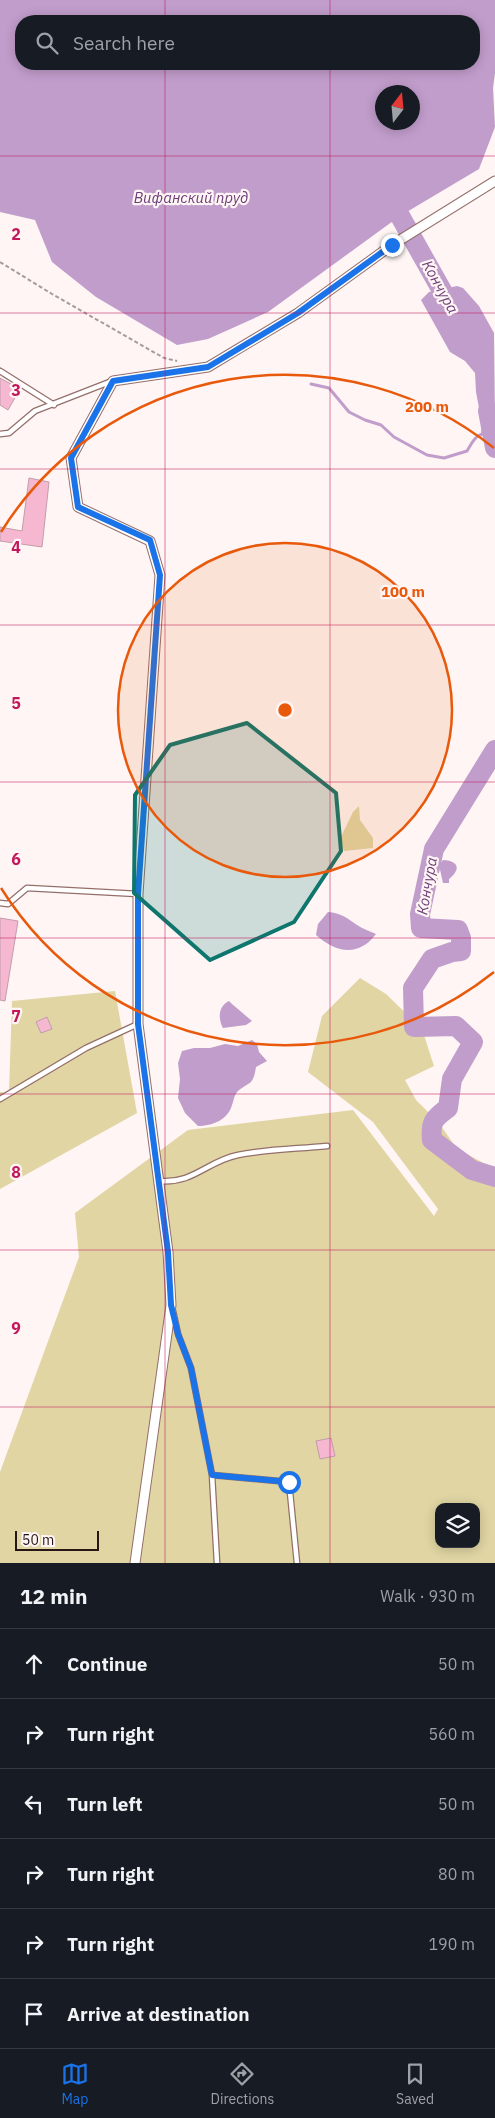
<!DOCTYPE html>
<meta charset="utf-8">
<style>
body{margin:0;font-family:"IBM Plex Sans",sans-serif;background:#242831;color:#f1f3f6}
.controls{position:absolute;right:15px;bottom:15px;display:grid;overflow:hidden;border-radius:10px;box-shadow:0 2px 12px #0003}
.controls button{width:45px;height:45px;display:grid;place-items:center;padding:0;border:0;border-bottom:1px solid #363941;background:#171b24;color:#f1f3f6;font:25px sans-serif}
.compass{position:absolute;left:375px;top:85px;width:45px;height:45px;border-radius:50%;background:#171b24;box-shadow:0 2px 12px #0003;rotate:16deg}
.scale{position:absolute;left:15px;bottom:12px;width:84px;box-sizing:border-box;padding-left:5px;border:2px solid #261715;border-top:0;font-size:14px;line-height:18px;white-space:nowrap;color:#261715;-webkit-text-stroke:4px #fef5f4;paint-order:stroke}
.stop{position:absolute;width:15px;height:15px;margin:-11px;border:4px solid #1a73e8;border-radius:50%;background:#fff}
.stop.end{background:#1a73e8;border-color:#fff;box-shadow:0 1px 5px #0008}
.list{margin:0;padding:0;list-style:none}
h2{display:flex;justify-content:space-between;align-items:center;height:65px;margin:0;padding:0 20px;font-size:21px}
h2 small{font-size:16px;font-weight:400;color:#9ea1a6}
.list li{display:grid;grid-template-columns:32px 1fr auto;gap:15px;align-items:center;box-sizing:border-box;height:70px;padding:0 20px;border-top:1px solid #363941}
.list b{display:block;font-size:19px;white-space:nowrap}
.list em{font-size:16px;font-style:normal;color:#9ea1a6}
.icon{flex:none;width:28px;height:28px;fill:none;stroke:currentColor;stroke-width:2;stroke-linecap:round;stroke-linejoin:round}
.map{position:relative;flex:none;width:495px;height:1563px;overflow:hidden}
.search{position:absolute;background:#171b24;box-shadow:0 2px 12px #0003;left:15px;right:15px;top:15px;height:55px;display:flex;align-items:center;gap:12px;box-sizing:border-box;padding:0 18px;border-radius:20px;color:#9ea1a6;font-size:19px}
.sheet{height:485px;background:#171b24}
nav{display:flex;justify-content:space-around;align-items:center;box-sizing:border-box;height:70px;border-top:1px solid #363941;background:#171b24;font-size:14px;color:#9ea1a6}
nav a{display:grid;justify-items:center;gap:2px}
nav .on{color:#1a73e8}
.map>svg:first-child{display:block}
</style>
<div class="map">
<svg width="495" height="1563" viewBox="0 0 495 1563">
<rect width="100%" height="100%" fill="#fef5f4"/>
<path fill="#e0d5a3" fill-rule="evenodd" d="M359,806l1,14 13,18v10l-29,3 -4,-12 13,-27z
M360,978l26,16 36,35 12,37 -29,14 11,20 23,23 18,26 38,20v394h-495v-91l79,-215 -4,-44 113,-83 165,-20 81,106 4,-7 -65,-87 -65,-50 14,-56zM439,1507h37v37h-37z
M115,991l22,122 -137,76v-97l9,1 3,-92z"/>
<path fill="#c19dcb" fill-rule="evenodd" d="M0,0h495v73l-2,15 2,39 -16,42 -79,47 -132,96 -60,27 -31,6 -81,-48 -44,-35 -17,-42 -35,-8zM474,21v43h-453v-43zM412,92v30h-30v-30z
M457,286l6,2 16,18 15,27 1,87 -3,18 -11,-4 1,-10 -6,-32 -1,-19 -10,-12 -15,-9 -29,-52 8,-8z
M443,860c16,1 18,9 6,19v4h-6l-4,-18z
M328,912c13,1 19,6 29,13 6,4 13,6 19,9 -17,23 -40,19 -60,1l2,-11z
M229,1001l3,3 20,17 -6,4 -23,3c-5,-9 -5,-22 6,-27z
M252,1040l5,4 2,8 8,9 -11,6c-3,19 -6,14 -18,24 -4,4 -4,9 -6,14 -4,15 -20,21 -34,21l-13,-13 -7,-15 2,-19 -2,-16 4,-12 12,-3h16l15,-4 13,2z"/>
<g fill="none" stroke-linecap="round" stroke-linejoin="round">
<path stroke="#c19dcb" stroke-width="3" d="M311,384l18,4 20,24 16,8 16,5 13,12 33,18 17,3 23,-7c4,-7 9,-17 17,-17"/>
<path stroke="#c19dcb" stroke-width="20" d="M400,216l54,96
M488,411l7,37
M495,750l-61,99 -14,65 1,14 37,2 3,8v13l-9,1 -20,7 -19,29 1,39 42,-1 17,16 -21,37 -4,29c-14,10 -18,14 -16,32l40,30 23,7"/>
</g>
<path fill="#f5b8d0" stroke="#c29cab" d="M0,378l20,11 -12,21 -8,-5z
M29,478l20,4 -7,65 -42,-6v-14l22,4z
M0,918l18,3 -13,80 -5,-1z
M47,1017l5,12 -11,4 -5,-11z
M331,1438l4,18 -15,3 -4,-18z"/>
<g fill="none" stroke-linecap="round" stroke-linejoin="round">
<defs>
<path id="service" d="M0,371l54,34
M0,434l9,-1 26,-22 77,-30
M0,903l8,1 19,-16 111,6
M0,1099l86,-51 52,-24
M159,1181c35,3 48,-20 79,-26 29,-6 60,-6 89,-9
M173,1311l5,23 13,34 21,107 5,88
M212,1475l77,7 8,81"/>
<path id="minor" d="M135,1563l36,-258 -3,-53 -30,-228v-130l22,-319 -10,-34 -72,-34 -7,-49 42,-77 95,-14 90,-54 94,-68 103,-64"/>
</defs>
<use href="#service" stroke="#946f6a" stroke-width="7"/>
<use href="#minor" stroke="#946f6a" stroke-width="11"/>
<path stroke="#a79b9a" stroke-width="2" stroke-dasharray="4 2.5" stroke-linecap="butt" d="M0,262l52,32 112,64 13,3"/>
<use href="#service" stroke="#fff" stroke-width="4.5"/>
<use href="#minor" stroke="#fff" stroke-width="9"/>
</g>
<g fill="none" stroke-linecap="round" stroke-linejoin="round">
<path stroke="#1a73e8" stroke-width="6" d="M289,1482l-77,-7 -21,-107 -13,-34 -7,-29 -3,-53 -30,-228v-130l22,-319 -10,-35 -72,-33 -7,-49 42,-77 95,-14 90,-54 94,-68"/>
</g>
<path fill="#0f766e" fill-opacity="0.2" stroke="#0f766e" stroke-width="4" stroke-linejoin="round" d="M247,723l89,70 5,58 -47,71 -84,38 -76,-67 1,-98 35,-50z"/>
<path fill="none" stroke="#c2185b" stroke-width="1" stroke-opacity="0.55" d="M165,0v21M330,0v21M165,64v1499M330,64v1499M0,156h495M0,313h495M0,469h495M0,625h495M0,782h495M0,938h495M0,1094h495M0,1250h495M0,1407h495"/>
<circle cx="285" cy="710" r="167" fill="#e8590c" fill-opacity=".12"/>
<g fill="none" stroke="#e8590c" stroke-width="2.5">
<circle cx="285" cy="710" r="167"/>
<path d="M494 972A335 335 0 0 1 1 888M1 532A335 335 0 0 1 494 448"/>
</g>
<g text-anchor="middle" stroke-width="4.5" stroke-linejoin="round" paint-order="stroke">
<g font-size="15" font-style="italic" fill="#6c3e78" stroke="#fef5f4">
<text x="191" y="203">Вифанский пруд</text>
<text transform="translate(440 287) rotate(61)" y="5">Кончура</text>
<text transform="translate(427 886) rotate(-80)" y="5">Кончура</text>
</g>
</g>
<g font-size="16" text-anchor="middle" font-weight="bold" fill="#c2185b" stroke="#fef5f4" stroke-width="4.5" stroke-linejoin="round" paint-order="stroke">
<text x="16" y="240">2</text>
<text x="16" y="396">3</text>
<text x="16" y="553">4</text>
<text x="16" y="709">5</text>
<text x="16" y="865">6</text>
<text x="16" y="1022">7</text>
<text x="16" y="1178">8</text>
<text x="16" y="1334">9</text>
</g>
<circle cx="285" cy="710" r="8" fill="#e8590c" stroke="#fef5f4" stroke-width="2.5"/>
<g font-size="15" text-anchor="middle" font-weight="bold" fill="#e8590c" stroke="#fef5f4" stroke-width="4.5" stroke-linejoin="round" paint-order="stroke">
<text x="427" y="412">200 m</text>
<text x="403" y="597">100 m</text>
</g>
</svg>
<div class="controls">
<button><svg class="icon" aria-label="layers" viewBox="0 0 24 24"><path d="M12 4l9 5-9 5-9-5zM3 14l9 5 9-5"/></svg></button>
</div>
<svg class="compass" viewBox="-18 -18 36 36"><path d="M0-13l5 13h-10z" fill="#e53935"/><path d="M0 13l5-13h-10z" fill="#9ea1a6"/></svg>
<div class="scale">50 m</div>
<div class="stop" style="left:289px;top:1482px"></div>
<div class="stop end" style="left:392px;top:245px"></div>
<div class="search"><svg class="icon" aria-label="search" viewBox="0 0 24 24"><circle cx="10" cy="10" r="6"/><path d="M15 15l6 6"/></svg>Search here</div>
</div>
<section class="sheet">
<h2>12 min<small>Walk · 930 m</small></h2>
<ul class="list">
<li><svg class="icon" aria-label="ahead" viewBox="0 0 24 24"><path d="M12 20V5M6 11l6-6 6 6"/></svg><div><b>Continue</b></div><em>50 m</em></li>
<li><svg class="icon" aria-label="right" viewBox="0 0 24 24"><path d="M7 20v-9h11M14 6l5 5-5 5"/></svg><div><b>Turn right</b></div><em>560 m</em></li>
<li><svg class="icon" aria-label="left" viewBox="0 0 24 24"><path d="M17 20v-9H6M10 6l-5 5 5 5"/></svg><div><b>Turn left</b></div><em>50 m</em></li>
<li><svg class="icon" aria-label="right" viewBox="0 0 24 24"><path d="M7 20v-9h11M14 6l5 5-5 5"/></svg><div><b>Turn right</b></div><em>80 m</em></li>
<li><svg class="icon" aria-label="right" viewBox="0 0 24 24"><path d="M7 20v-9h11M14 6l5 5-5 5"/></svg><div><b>Turn right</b></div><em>190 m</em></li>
<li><svg class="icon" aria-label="arrive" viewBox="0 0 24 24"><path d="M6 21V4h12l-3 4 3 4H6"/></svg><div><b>Arrive at destination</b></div></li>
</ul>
</section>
<nav>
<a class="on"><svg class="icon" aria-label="map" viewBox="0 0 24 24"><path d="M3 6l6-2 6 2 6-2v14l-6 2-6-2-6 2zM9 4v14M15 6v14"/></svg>Map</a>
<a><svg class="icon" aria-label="directions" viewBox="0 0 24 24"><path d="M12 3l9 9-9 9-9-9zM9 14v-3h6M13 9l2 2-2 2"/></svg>Directions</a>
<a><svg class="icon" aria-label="saved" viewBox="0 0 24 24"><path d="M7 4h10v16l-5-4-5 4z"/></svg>Saved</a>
</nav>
